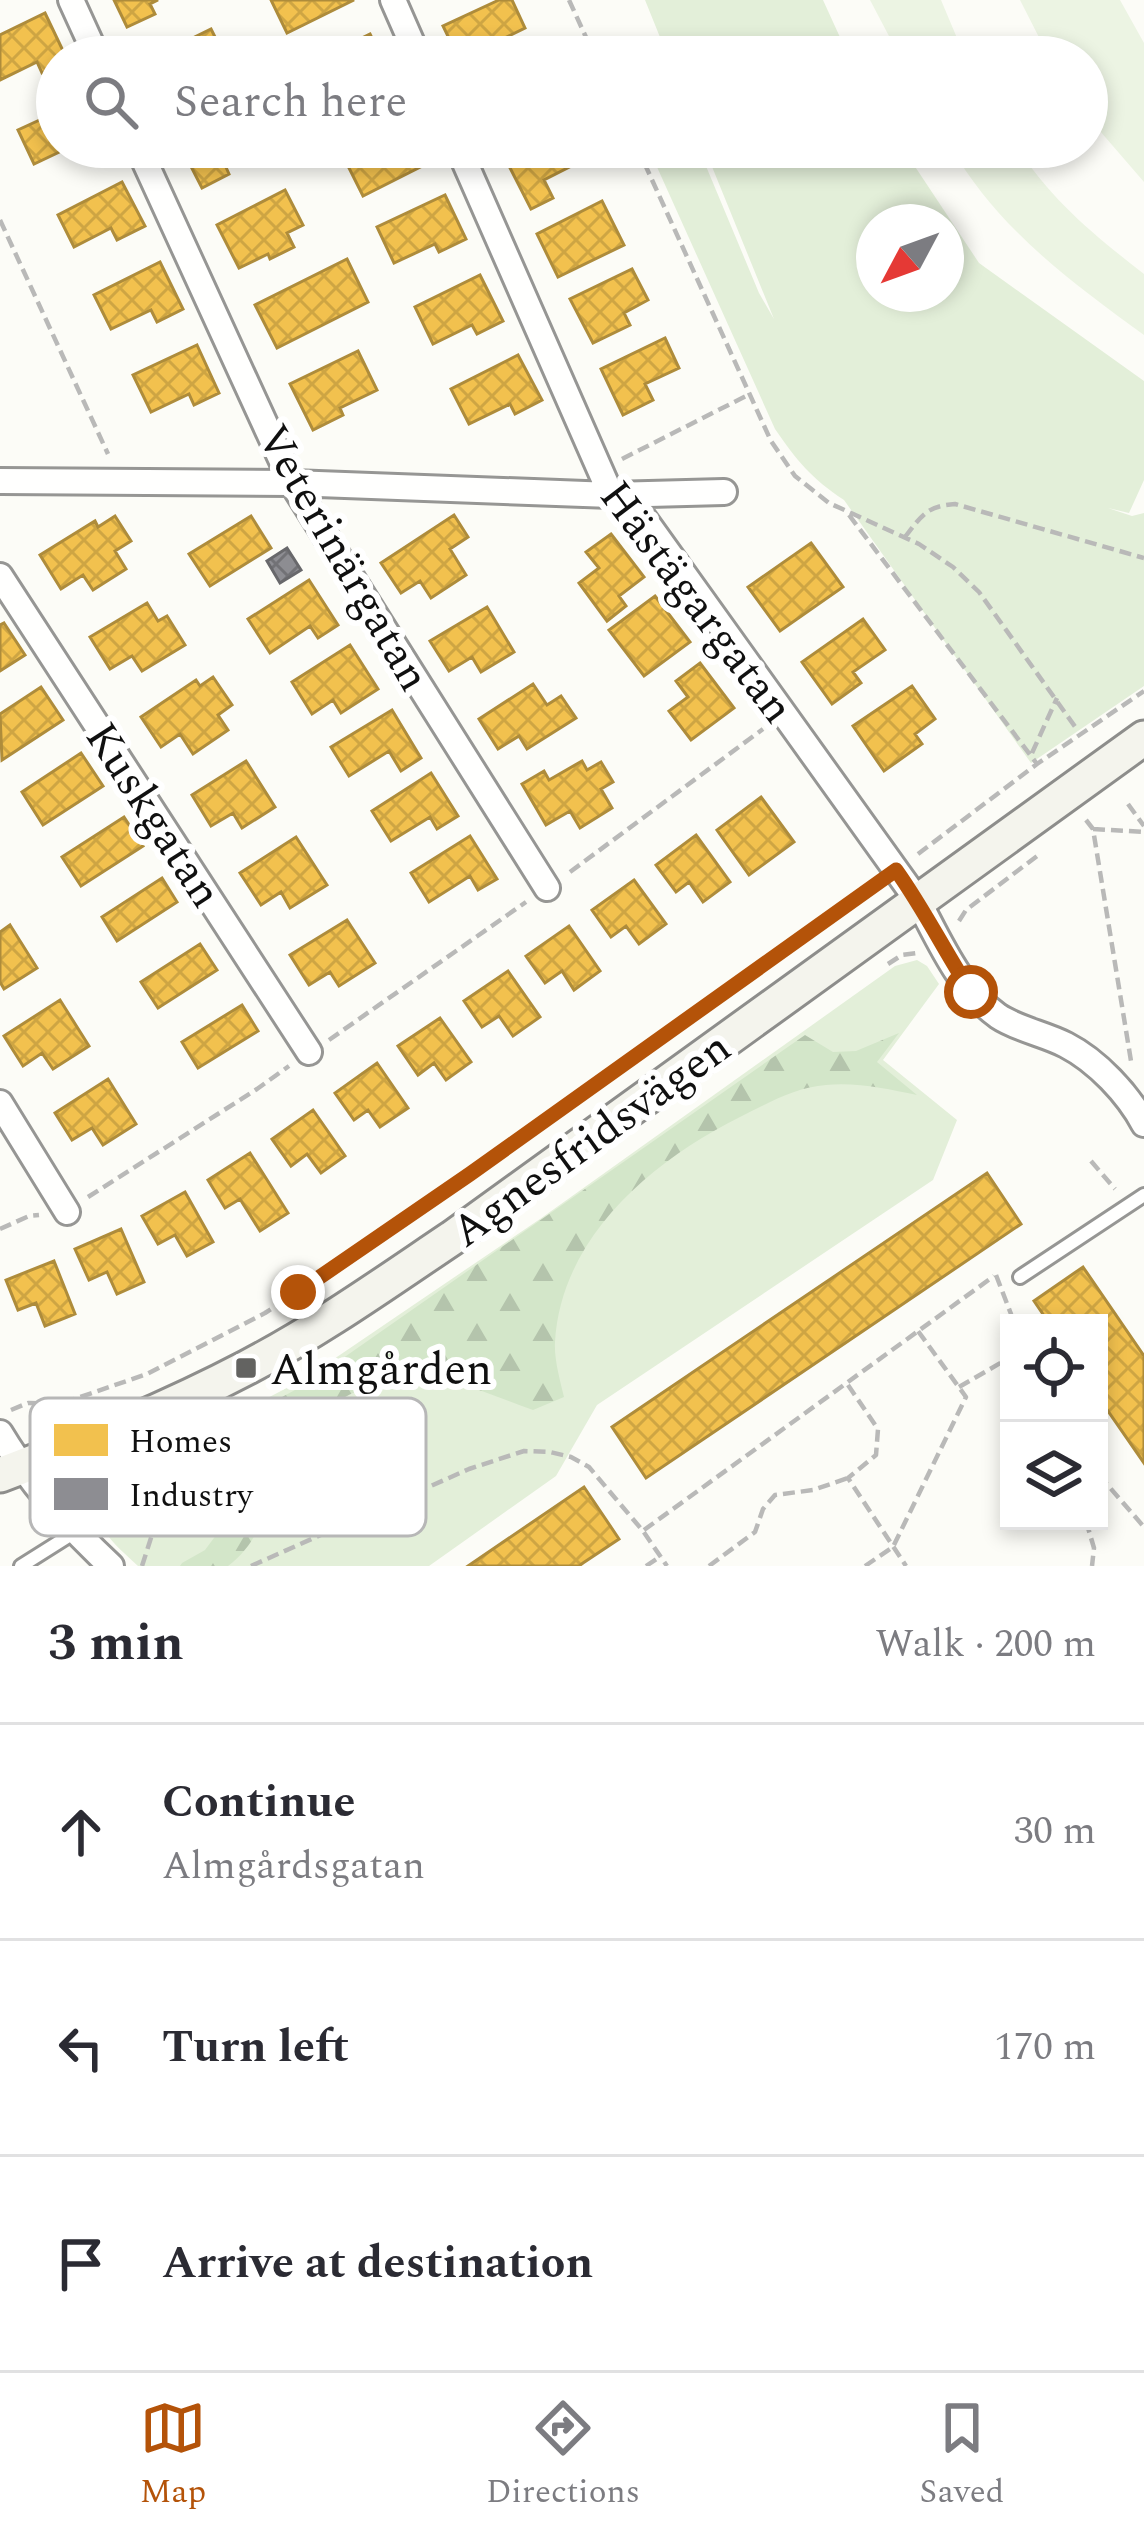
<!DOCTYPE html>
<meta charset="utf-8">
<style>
body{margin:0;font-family:Spectral,serif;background:#f7f7f7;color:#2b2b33}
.controls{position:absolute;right:36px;bottom:36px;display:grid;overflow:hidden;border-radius:0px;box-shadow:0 6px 18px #0003}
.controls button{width:108px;height:108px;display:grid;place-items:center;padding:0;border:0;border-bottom:3px solid #e1e1e2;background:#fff;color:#2b2b33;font:60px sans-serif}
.compass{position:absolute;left:856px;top:204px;width:108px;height:108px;border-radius:50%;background:#fff;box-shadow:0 6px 18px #0003;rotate:229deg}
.stop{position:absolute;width:36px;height:36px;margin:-27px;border:9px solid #b45309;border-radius:50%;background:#fff}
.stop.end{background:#b45309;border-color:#fff;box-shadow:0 3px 12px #0008}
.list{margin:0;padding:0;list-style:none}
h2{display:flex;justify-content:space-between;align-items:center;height:156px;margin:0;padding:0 48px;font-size:51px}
h2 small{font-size:39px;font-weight:400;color:#7c7c81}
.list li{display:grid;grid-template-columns:78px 1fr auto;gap:36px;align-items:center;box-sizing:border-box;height:216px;padding:0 48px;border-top:3px solid #e1e1e2}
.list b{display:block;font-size:45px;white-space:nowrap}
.list p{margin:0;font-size:39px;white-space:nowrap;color:#7c7c81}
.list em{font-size:39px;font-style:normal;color:#7c7c81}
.icon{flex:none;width:66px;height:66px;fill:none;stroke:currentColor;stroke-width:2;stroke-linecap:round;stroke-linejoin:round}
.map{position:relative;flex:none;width:1144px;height:1566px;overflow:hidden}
.search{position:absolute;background:#fff;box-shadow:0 6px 18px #0003;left:36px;right:36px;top:36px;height:132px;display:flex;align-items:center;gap:30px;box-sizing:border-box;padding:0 42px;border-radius:66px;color:#7c7c81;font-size:45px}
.sheet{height:804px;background:#fff}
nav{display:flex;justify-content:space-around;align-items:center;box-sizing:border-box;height:168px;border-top:3px solid #e1e1e2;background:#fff;font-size:33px;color:#7c7c81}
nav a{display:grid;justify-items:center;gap:6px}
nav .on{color:#b45309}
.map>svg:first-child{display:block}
</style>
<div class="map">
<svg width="1144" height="1566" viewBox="0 0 1144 1566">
<defs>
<pattern id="forest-firs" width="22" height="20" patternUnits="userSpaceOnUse" patternTransform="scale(3)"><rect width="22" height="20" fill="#d3e6c9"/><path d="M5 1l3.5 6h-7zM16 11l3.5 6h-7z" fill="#b4c4ac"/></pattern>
<pattern id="homes-cross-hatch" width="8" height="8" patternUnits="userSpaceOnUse" patternTransform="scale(3)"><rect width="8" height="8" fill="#f2c14e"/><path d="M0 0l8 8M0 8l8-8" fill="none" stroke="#cea543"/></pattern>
<pattern id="industry-cross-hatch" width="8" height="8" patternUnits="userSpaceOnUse" patternTransform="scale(3)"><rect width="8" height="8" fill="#8d8d92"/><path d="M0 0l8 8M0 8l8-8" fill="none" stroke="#727276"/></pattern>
</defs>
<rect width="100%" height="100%" fill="#fcfcf7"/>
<path fill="#e3efd9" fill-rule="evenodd" d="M645,0h178l26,57h-181z
M648,147h50l61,146 15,26 -70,-172h198l77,116 165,118v99l-15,33 -21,-5 24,8 12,-3v173l-113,77 -187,-263c-33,-22 -47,-39 -69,-71zM946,222v72h-72v-72z
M917,960l10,6 12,18 -56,76 74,60 -24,60 -336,225 -41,71 -127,90h-291c-28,-26 -45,-38 -42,-79l210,-109 234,-159 355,-253z"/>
<path fill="url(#forest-firs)" d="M899,1033l-22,29 40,33c-30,-6 -60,-13 -91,-10 -30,2 -60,19 -86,32 -88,44 -179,120 -185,225 -1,17 5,38 9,55l-31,13c-26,-9 -53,-21 -79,-28 -45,-10 -96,0 -130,30 -13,11 -30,25 -38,40 -22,41 -16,82 -58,114h-48l2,-3 23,-13 26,-35 -3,-21 -16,-28 33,-49 61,-33 499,-349 28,17 23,-1z"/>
<path fill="#ecf4e3" d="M870,0h71l24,57h-65z
M1020,0h100l24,43v139l-57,-66v-59h-38z
M951,147h66c35,54 77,88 127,127v61c-74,-54 -147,-107 -193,-188z"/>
<path fill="url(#homes-cross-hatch)" stroke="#ae8c3b" stroke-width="3" d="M114,0h44l-8,4 5,10 -28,13z
M271,0h83l-67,33z
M499,0h13l13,28 -43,21 4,8h-28l-15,-31z
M45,13l21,44h-9v8l-15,8 -5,-11 -37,18v-45z
M211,29l14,28h-71z
M370,34l11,23h-58z
M57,112v35h13l-36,17 -16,-34z
M181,147h79l-35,18 4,9 -27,14z
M342,147h80l8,15 -67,34 -24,-48z
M536,147h43l6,12 -41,21 9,18 -22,11 -24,-47z
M122,182l23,44 -28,14 -6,-12 -37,19 -16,-32z
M285,190l18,35 -16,8 7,14 -24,12 -2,-5 -29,14 -22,-43z
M445,195l21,44 -27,13 -4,-8 -41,19 -17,-36z
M602,201l22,44 -66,32 -21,-43z
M347,259l21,43 -91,46 -22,-43z
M160,262l23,47 -26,13 -6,-12 -40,19 -17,-34z
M632,269l16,31 -24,13 6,12 -37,18 -23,-44z
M480,275l23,46 -26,13 -5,-9 -39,19 -18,-37z
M665,338l14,30 -34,16 8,16 -30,15 -22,-46z
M197,345l22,48 -25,12 -5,-11 -38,18 -18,-37z
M358,351l19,39 -37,18 3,7 -30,15 -23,-46z
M518,355l24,45 -27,14 -5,-10 -41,20 -18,-35z
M454,515l14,22 -18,12 16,26 -35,23 -11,-17 -19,12 -20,-30z
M115,516l16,25 -16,10 11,18 -33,21 -10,-15 -22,14 -21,-34 55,-34 3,6z
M251,516l20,32 -61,38 -21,-32z
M611,534l33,43 -25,19 7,10 -19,15 -28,-38 20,-15 -13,-16z
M811,543l32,44 -63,44 -32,-44z
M309,580l29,45 -20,13 -8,-12 -40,27 -22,-34z
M655,596l35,46 -46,34 -35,-46z
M147,603l11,18 9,-5 18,29 -43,26 -10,-15 -22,13 -20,-32z
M487,607l27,45 -33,20 -9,-15 -23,14 -19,-30z
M863,619l22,31 -32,22 8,11 -29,21 -30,-42z
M4,623l21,32 -25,16v-46z
M350,645l28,44 -37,24 -8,-13 -21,14 -20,-32z
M700,663l34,45 -43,32 -22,-29 19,-14 -12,-16z
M213,677l19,28 -14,10 10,15 -35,24 -13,-20 -19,13 -20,-30 55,-37 4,6z
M533,684l14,21 14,-9 15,22 -49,31 -8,-13 -21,13 -19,-30z
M912,686l23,33 -20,15 7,10 -38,27 -31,-45z
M41,687l22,33 -61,40 -2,-46z
M392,710l29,48 -20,13 -12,-20 -40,25 -18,-29z
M81,753l22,33 -60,39 -21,-33z
M246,761l29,46 -33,21 -9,-15 -22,13 -19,-31z
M582,761l5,9 14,-8 12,20 -12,7 11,19 -32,20 -10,-17 -24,14 -24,-41 22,-13 5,9z
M431,773l27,43 -21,13 -7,-12 -39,24 -19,-30z
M761,797l33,45 -45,33 -32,-45z
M124,817l19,29 -62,40 -19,-29z
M696,835l34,47 -27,20 -14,-20 -13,10 -20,-27z
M470,836l27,43 -19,11 -8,-14 -41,26 -18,-29z
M296,837l31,48 -37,23 -9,-16 -20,13 -21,-32z
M162,878l15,24 -60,39 -15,-24z
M634,880l32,44 -27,20 -13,-18 -15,11 -19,-27z
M347,920l28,43 -36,23 -9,-14 -21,13 -19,-30z
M10,925l27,43 -33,21 -4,-7v-50z
M569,926l31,45 -26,19 -12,-19 -17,12 -19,-27z
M200,944l17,26 -59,38 -17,-26z
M508,971l32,46 -27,19 -14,-20 -17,11 -18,-26z
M60,1000l29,46 -36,23 -11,-16 -19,13 -19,-30z
M242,1005l16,26 -60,37 -16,-26z
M440,1018l31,44 -25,18 -12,-17 -16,12 -20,-29z
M377,1063l31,45 -28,19 -12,-17 -14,10 -19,-27z
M108,1079l28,45 -33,21 -11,-17 -20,12 -17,-27z
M313,1110l32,46 -24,17 -14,-19 -16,12 -19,-27z
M250,1153l38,60 -28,18 -20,-32 -15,9 -17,-28z
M987,1173l34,51 -375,254 -34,-51z
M185,1192l28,50 -26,14 -12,-21 -17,9 -16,-28z
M121,1229l23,53 -27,12 -10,-22 -18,8 -14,-31z
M54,1261l21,53 -30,12 -9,-23 -18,7 -12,-30z
M1083,1267l61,89v107l-45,-65v-75h-50l-15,-22z
M584,1487l35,52 -36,24 -4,3h-111z"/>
<path fill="url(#industry-cross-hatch)" stroke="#68686b" stroke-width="3" d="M287,548l14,22 -21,13 -13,-22z"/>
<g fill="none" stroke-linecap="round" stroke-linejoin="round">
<defs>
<path id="lane" d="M1020,1277l124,-82
M21,1566l54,-34"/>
<path id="street" d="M71,0l26,57
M393,0l25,57
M138,147l154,336 255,405
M458,147l153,348 14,5 12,9 281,392c22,41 41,87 80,115 19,13 47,18 68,29 31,16 62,49 78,79
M0,481l292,2 319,12 113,-3
M0,576l309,476
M0,1103l67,109
M0,1433c30,50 68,93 111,133"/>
<path id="secondary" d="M0,1475c84,-32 168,-66 248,-108 71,-37 137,-84 204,-129l692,-500"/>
</defs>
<use href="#lane" stroke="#969694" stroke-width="18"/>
<use href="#street" stroke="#969694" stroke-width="30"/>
<use href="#secondary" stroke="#8d8d8b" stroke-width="39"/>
<path stroke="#b9b9b8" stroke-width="4.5" stroke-dasharray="12 6" stroke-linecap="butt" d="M569,0l26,57
M637,147l134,294 24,35 34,27 90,41 34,23 26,25 97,136
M0,220l108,234
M622,459l128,-65
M849,515l188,249
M905,537c17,-22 22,-31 50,-33l189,54
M1032,753l25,-55
M1128,804l16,22
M1086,820l7,9 38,232
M1093,829l51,3
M918,854l119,-90 107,-73
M570,872l193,-143
M959,921l7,-11 75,-57
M888,964l14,-9 15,-2
M329,1040l197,-138
M1091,1161l24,28
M88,1197l169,-108 32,-23
M0,1229l29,-13 10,-1
M996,1275l15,39 1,9
M848,1385l30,44 -2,26 -28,23 58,88
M959,1387l50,-29
M11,1410l17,-7 32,1 87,-30 118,-61 76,-49 129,-90 405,-289
M1099,1475l45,52
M1086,1521l8,27 -2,18
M644,1530l350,-254
M142,1566l16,-50 7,-11 40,-44 33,-52
M251,1566l218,-97 55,-18 26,1 21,5 18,10 54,64 24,35
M646,1566l15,-10
M709,1566l46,-34 8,-23 12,-14 38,-5 35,-12
M865,1566l28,-19 73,-150 -48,-66"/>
<use href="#lane" stroke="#fffffe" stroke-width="12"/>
<use href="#street" stroke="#fffffe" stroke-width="24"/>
<use href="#secondary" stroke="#f4f4ed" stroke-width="33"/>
</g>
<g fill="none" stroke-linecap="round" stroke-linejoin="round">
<path stroke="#b45309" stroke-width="15" d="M298,1292l172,-118 426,-304c28,39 49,82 75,122"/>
</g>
<rect fill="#636361" stroke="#fff" stroke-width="4.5" x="234" y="1356" width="24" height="24" rx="6"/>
<g text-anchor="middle" stroke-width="12" stroke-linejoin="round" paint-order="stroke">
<g font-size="45" fill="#101010" stroke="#fff">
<text transform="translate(345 557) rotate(60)" y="16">Veterinärgatan</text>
<text transform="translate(698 601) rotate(53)" y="16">Hästägargatan</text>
<text transform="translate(155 814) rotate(57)" y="16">Kuskgatan</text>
<text transform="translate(590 1138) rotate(-36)" y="16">Agnesfridsvägen</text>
</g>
<g font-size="45" fill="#101010" stroke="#fff" text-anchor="start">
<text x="270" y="1384">Almgården</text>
</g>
</g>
<rect x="30" y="1398" width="396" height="138" rx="18" fill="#fff" stroke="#b7b7b7" stroke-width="3"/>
<rect x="54" y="1424" width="54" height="32" fill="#f2c14e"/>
<rect x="54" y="1478" width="54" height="32" fill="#8d8d92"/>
<g font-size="33" fill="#101010">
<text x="129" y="1452">Homes</text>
<text x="129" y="1506">Industry</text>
</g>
</svg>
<div class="controls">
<button><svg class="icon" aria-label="locate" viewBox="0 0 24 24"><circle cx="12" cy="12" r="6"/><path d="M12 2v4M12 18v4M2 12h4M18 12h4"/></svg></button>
<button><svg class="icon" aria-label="layers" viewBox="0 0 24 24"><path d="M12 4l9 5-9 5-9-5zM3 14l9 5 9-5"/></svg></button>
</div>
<svg class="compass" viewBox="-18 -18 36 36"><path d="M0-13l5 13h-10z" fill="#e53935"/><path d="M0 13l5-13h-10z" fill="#7c7c81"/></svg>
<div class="stop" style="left:971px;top:992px"></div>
<div class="stop end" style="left:298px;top:1292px"></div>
<div class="search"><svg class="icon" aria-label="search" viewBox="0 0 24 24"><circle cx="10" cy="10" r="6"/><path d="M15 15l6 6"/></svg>Search here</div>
</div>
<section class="sheet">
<h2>3 min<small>Walk · 200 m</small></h2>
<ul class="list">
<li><svg class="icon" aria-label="ahead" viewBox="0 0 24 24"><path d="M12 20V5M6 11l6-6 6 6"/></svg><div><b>Continue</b><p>Almgårdsgatan</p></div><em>30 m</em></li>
<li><svg class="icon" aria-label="left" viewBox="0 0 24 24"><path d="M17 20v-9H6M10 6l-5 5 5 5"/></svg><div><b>Turn left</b></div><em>170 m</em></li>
<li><svg class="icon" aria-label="arrive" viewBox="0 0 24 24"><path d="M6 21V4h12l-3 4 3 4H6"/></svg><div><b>Arrive at destination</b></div></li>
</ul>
</section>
<nav>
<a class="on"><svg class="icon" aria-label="map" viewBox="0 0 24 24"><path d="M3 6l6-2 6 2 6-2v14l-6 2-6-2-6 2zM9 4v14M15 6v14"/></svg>Map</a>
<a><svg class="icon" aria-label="directions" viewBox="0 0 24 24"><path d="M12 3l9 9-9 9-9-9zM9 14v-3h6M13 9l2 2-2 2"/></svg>Directions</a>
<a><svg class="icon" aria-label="saved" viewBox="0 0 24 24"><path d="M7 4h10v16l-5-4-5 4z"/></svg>Saved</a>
</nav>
